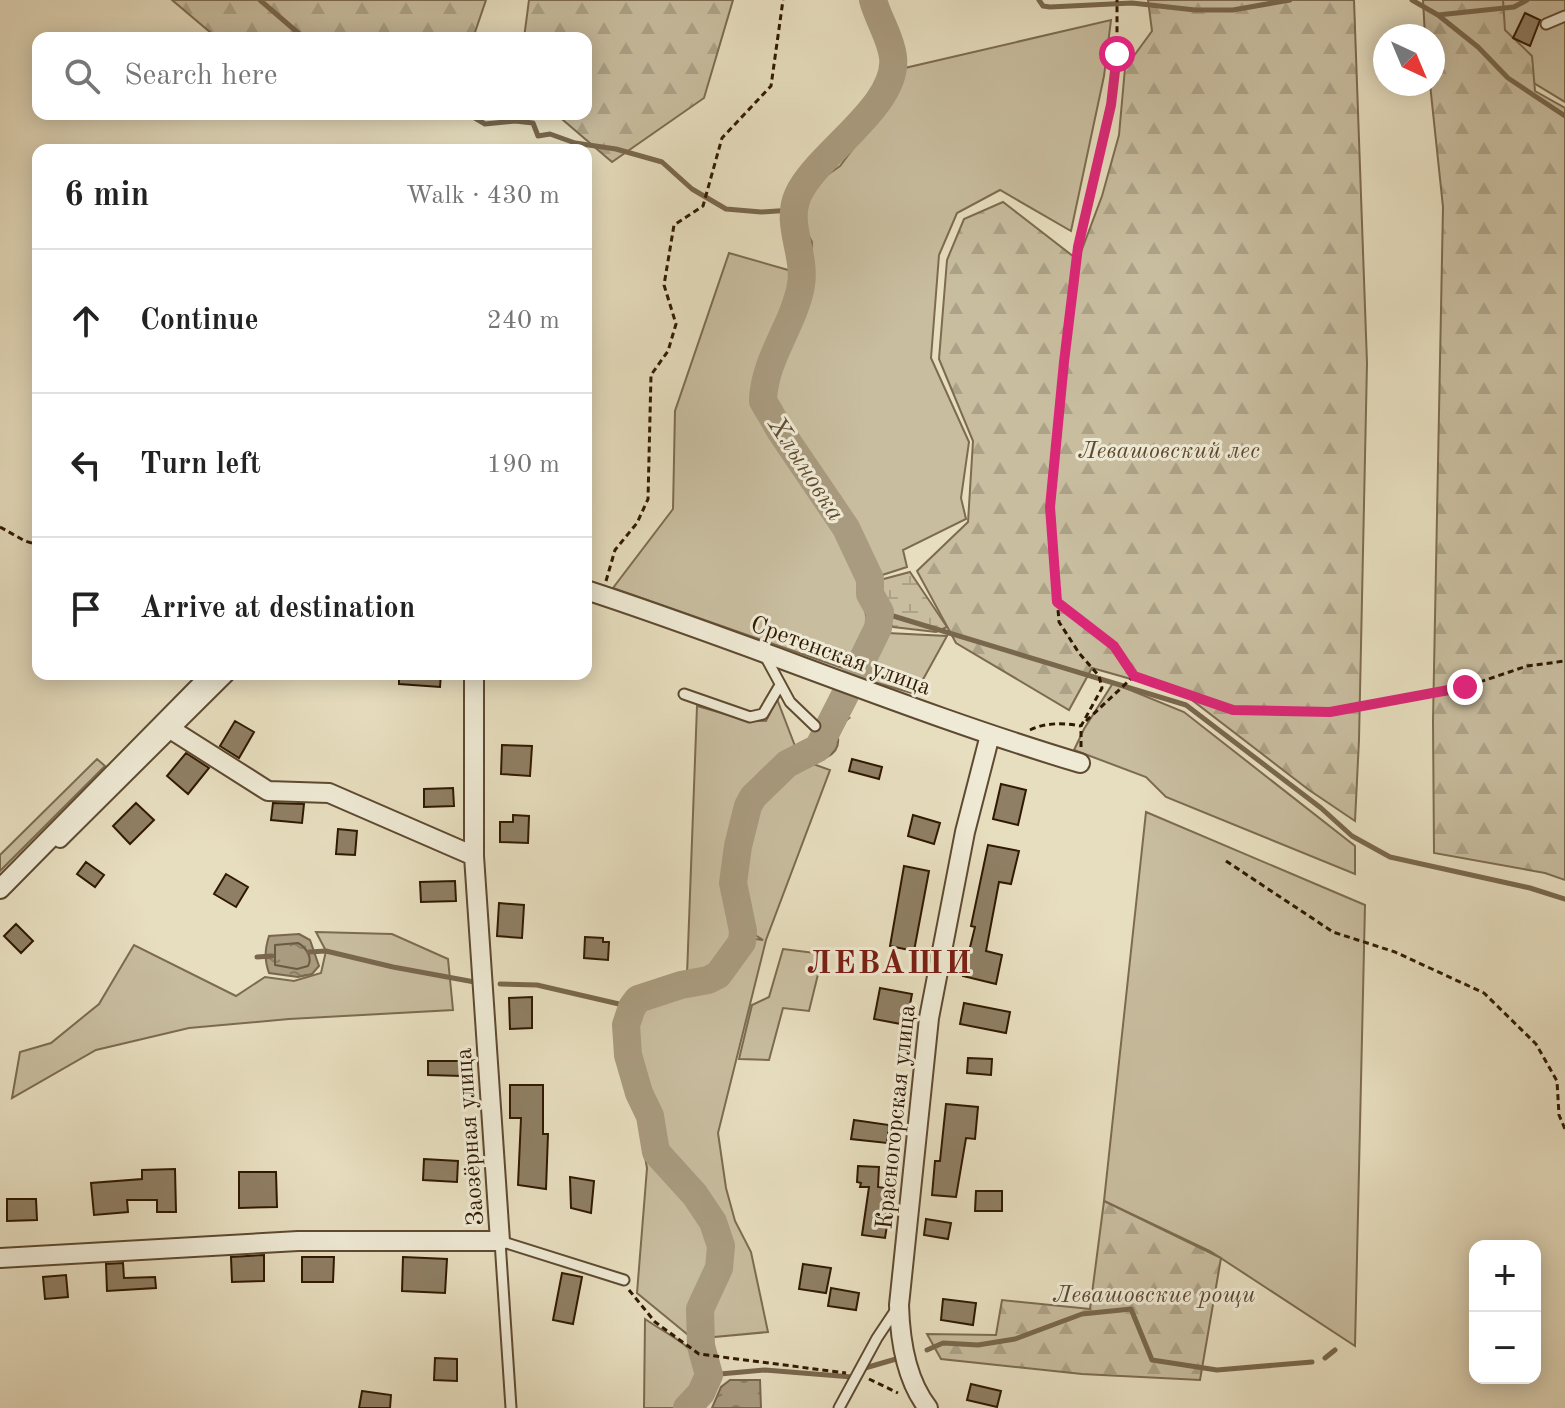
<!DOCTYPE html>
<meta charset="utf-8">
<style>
body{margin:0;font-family:"Old Standard TT",serif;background:#f2f2f2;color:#222}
.controls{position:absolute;right:24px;bottom:24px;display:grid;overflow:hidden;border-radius:16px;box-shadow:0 4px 20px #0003}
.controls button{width:72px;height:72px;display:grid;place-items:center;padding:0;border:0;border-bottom:2px solid #e0e0e0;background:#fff;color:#222;font:40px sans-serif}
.compass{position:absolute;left:1373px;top:24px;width:72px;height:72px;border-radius:50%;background:#fff;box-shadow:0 4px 20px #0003;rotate:136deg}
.stop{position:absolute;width:24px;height:24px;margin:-18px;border:6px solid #db2777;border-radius:50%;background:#fff}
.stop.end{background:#db2777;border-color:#fff;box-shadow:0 2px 8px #0008}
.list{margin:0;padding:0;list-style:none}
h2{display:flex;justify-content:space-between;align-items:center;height:104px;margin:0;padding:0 32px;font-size:34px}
h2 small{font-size:26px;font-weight:400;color:#767676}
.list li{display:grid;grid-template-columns:52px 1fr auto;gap:24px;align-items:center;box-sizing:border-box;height:144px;padding:0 32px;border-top:2px solid #e0e0e0}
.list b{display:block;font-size:30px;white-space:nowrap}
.list em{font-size:26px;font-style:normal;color:#767676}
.icon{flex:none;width:44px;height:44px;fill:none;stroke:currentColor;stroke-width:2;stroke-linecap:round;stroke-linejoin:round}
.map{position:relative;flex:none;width:1565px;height:1408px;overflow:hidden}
.search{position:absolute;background:#fff;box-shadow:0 4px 20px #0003;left:32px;top:32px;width:560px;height:88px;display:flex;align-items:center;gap:20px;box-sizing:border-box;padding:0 28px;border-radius:16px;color:#767676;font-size:30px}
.panel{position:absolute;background:#fff;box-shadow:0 4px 20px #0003;left:32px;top:144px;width:560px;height:536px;border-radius:16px}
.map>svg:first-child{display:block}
</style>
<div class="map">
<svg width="1565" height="1408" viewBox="0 0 1565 1408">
<defs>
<pattern id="forest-firs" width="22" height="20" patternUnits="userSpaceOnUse" patternTransform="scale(2)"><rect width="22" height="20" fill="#c8bd9f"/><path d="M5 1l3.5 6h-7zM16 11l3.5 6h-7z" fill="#aca287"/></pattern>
<pattern id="wetland-marsh" width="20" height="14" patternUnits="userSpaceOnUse" patternTransform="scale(2)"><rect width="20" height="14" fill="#c8bd9f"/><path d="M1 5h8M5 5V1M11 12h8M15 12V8" fill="none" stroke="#aca287"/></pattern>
<pattern id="water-ripples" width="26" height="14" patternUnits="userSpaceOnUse" patternTransform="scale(2)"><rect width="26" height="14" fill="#a99b7f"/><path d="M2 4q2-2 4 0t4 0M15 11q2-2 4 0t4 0" fill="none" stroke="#8a7e66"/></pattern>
</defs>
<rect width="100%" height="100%" fill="#e7debf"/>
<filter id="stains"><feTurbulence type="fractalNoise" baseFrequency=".0025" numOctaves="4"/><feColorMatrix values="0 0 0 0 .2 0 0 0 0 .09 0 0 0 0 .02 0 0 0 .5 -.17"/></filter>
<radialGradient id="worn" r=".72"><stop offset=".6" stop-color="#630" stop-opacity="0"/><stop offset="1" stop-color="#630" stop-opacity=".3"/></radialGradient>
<path fill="#c8bd9f" stroke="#7c6b50" stroke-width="2" d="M1471,0h94v102l-41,-25z
M1111,20l-7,56 -33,155 -71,-41 -43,23 -18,42 -8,103 38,84 -8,56 5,21 -63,31 4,17 -31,10 -36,-81 -15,-10 -15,-31 -17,-13 -23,-43 4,-30 22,-57 10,-17 4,-18 2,-35 -13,-24 14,-33 27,-19 36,-48 29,-50z
M729,253l66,19 -37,104 -3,25 46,67 57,94 10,67 -23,40 -232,-81 60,-79 2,-98z
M887,633l60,3 -32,58 -58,-17z
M1113,683l71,29 171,134v28l-189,-77 -20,-20 -72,-27 10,-21z
M777,699l18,47 -52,58 -17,80 12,48 -34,42 -17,1 10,-269 49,14 20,1z
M97,759l8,7 -105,105v-16z
M802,760l28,10 -64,170 -48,193 8,55 9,33 16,31 17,80 -75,7 -56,-46 10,-125 -14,-79 -2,-54 8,-27 83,-23 26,-47 15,2 -11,-7 -14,-37 -2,-27 15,-55 11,-21z
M1146,812l219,93 -10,441 -145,-95 -106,-50z
M316,932l76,2 56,25 5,51 -164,9 -100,9 -93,22 -84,48 8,-46 31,-9 48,-39 35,-59 102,51 29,-19 29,4 27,-8 5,-22z
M783,949l40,5 -14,57 -26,-3 -14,52 -30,-1 13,-54 17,-8z
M645,1319c49,33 61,27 43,89h-44z"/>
<path fill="url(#forest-firs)" stroke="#7c6b50" stroke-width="2" d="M172,0h314l-13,38h-256z
M529,0h204l-29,98 -92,64 -56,-48h30v-76h-62z
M1148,0h206l13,363 -8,377 -4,81 -46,-31 -125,-96 -92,-26 -23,42 -113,-67 -39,-72 51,-49 5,-81 -34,-82 8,-99 17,-41 39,-17 75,58 24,-64 17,-61 6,-67 27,-37z
M1423,0h80l2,30 27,26 3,35 30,17v772l-20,-7 -111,-20 -1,-132 10,-514 -13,-123h3v-48h-8z
M1104,1201l117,57 -21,122 -118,-6 -141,-15 -14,-25 69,1 6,-35 88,9z"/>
<path fill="url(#wetland-marsh)" stroke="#7c6b50" stroke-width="2" d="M910,572l37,55 -11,5 -43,-5 -13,-15 -4,-31z"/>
<path fill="url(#water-ripples)" stroke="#79674d" stroke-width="2" d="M835,715l14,3 -13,11c4,11 3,22 -9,28l-10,-3 -4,4 -5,-6z
M299,934l11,6 9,26 -7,8 -14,3 -29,-4c-5,-14 -4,-24 0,-37z
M730,1380h30l1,28h-49l9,-21z"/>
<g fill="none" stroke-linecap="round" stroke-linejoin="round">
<path stroke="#6c5a40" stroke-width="2" d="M298,943c8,4 15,15 10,23l-11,3 -22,-4v-20z"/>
<path stroke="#79674d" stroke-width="5" d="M260,0l44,38
M1039,0l4,6 7,1 82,-4 63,7h38l57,-10
M1412,0l26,15 40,32 30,31 57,38
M875,9l5,-9
M1438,15l76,-8 13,-7
M468,114l17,10 30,-3 18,2 5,13 12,-2 25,9 41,6 46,13 30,27 34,20 35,3 32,-2
M880,612l306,93 135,103 31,28 38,21 140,31 35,11
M309,952l17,-1 67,16 87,16
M257,957l15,-1
M500,984l37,1 95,22
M927,1350l16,-7 35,2 37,-6 67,-25 49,-5 21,51 65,10 95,-8
M1325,1358l10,-8
M865,1368l31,-9
M709,1375l56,-5 87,7"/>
<path stroke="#a99b7f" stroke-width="28" d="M853,679l25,-51 2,-16 -10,-18v-15l-24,-51 -65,-96 -18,-31c1,-42 31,-76 38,-116 5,-31 -16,-61 -3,-90 18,-41 101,-89 95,-138 -2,-19 -15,-38 -20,-57
M687,1408l14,-15 8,-18 -8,-29 -1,-37 19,-41 2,-22 -8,-24 -18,-27 -39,-43 -6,-36 -11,-23 -11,-38 -2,-30 6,-18 6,-8 43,-14 27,-5 10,-5 24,-33 1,-11 -10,-48 5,-37 10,-40 5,-9 34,-33 31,-16 27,-53"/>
</g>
<path fill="#8f7f64" stroke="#301902" stroke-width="2" d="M1525,13l15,7 -10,26 -17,-8z
M399,674h42l-1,13 -41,-3z
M235,721l19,11 -15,26 -19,-12z
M502,745l30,1 -2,30 -29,-2z
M186,753l23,15 -21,26 -21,-18z
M852,759l30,8 -3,12 -30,-8z
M1001,784l25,6 -8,35 -25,-6z
M453,788l1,18 -30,1v-18z
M136,803l18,17 -24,24 -17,-18z
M273,803l31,1 -2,19 -31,-3z
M513,815l16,1 -1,27 -28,-1v-20h13z
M913,815l27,8 -6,21 -26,-8z
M338,829l19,2 -2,24 -19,-1z
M988,845l31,6 -8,33 -12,-2 -13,69 16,4 -6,29 -33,-8 12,-49 -4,-1z
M86,862l18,13 -9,12 -18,-13z
M904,866l25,5 -15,80 -24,-5z
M226,874l22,13 -12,20 -22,-13z
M455,881l1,20 -35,1 -1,-20z
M499,903l25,2 -2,33 -25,-2z
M16,924l17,17 -12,12 -17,-17z
M585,937l18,1v4h6l-1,18 -24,-2z
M880,988l32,6 -6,31 -32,-6z
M532,997v31l-22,1 -1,-31z
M964,1003l46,9 -4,21 -46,-9z
M968,1058l24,1 -1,16 -24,-2z
M428,1061h34v15l-34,-1z
M510,1085h33v49h5l-2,55 -28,-4 3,-67h-11z
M946,1104l32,3 -3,32 -9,-1 -10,59 -24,-2 3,-34h5z
M854,1120l35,5 -2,18 -36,-4z
M424,1159l34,2 -1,21 -34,-2z
M858,1166l21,1 -1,20 15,2 -8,49 -23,-3 7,-48h-9l1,-4 -4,-1z
M175,1169l1,43h-19v-12h-30l1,12 -34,3 -3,-32 51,-4v-9z
M239,1172h37l1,35 -38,1z
M570,1177l24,4 -3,32 -20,-5z
M976,1191h26v20h-27z
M7,1199h29l1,21 -30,1z
M926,1219l25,4 -3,16 -24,-4z
M264,1255v26l-32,1 -1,-25z
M302,1257h32l-1,25h-31z
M403,1257l44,2 -2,34 -43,-2z
M123,1263l1,15 31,-1 1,11 -49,3 -1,-27z
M803,1264l28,4 -5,25 -27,-4z
M562,1273l20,4 -9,47 -20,-4z
M66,1275l2,22 -23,2 -2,-22z
M831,1288l28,5 -3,17 -28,-4z
M943,1299l33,4 -3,22 -32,-5z
M435,1358l22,1v22l-23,-1z
M971,1384l30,7 -4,16 -30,-7z
M362,1391l29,4 -1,13h-31z"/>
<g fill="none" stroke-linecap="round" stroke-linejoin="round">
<defs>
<path id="service" d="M1546,24l19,-8
M765,656l25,46 25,24
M684,694l66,23 13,-3 17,-29
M511,1408l-11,-167 124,39
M839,1408l38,-70 20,-30"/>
<path id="pedestrian" d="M60,840l167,-166"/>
<path id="minor" d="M586,590c166,54 327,123 494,173
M164,725l104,66 61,2 145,63
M0,889l212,-215
M0,1258l298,-17h202l-26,-385v-182
M928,1408c-22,-28 -28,-68 -29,-103l30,-287 36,-186 25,-97"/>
</defs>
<use href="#service" stroke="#5e4a31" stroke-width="13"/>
<use href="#pedestrian" stroke="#5e4a31" stroke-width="18"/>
<use href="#minor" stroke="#5e4a31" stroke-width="22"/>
<path stroke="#301902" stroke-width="3" stroke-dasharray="6 4" stroke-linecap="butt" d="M0,527l25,14 13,4
M606,581l9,-31 22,-27 11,-24 3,-124 17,-24 8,-27 -12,-39 10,-60 29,-19 19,-68 49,-52 12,-86
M1057,602l57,44 20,30
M1086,721l48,-45 99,34 97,2 135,-25 62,-21 38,-5
M1030,730c17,-8 33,-7 51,-4
M1081,747v-21l21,-38 -3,-12 -20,-23 -20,-31 -9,-115 14,-145 14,-115 33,-142 6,-51v-54
M1226,861l107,71 62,20 89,41 52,51 21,37 2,34 6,14
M629,1290l26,32 44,32 147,19
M869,1379l29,14"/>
<use href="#service" stroke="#efead5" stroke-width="9"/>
<use href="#pedestrian" stroke="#efead5" stroke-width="14"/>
<use href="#minor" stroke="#efead5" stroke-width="18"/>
</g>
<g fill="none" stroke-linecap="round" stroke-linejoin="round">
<path stroke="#db2777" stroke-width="10" d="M1117,54l-6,51 -33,142 -14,115 -14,145 7,95 57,44 20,30 99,34 97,2 135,-25"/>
</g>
<g text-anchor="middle" stroke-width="6" stroke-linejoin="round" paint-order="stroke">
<g font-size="24" font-style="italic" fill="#5e4a31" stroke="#efead5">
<text x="1169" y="458">Левашовский лес</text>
<text x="1154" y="1302">Левашовские рощи</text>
</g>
<g font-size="24" fill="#301902" stroke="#efead5">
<text transform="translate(841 655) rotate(20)" y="8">Сретенская улица</text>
<text transform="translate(895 1117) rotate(-84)" y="8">Красногорская улица</text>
<text transform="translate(469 1137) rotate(-94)" y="8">Заозёрная улица</text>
</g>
<g font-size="26" font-style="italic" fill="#604d34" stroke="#efead5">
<text transform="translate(807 468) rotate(57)" y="9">Хлыновка</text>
</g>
<g font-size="32" font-weight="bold" letter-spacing="2" fill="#7a1f14" stroke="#efead5">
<text x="890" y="973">ЛЕВАШИ</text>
</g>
</g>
<rect width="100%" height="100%" filter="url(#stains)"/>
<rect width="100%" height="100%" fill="url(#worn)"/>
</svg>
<div class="controls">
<button>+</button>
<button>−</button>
</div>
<svg class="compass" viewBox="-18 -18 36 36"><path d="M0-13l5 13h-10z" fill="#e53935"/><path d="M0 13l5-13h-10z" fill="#767676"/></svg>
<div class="stop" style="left:1117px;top:54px"></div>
<div class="stop end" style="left:1465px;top:687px"></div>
<div class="search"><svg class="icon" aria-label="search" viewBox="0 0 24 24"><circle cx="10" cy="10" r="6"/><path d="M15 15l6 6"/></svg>Search here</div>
<section class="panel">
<h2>6 min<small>Walk · 430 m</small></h2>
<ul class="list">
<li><svg class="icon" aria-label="ahead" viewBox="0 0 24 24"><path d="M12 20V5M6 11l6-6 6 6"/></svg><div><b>Continue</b></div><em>240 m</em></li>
<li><svg class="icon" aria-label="left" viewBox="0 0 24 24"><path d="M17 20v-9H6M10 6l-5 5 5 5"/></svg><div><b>Turn left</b></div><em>190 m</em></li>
<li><svg class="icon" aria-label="arrive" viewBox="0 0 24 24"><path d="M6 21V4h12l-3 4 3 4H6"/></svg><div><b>Arrive at destination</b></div></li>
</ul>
</section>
</div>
